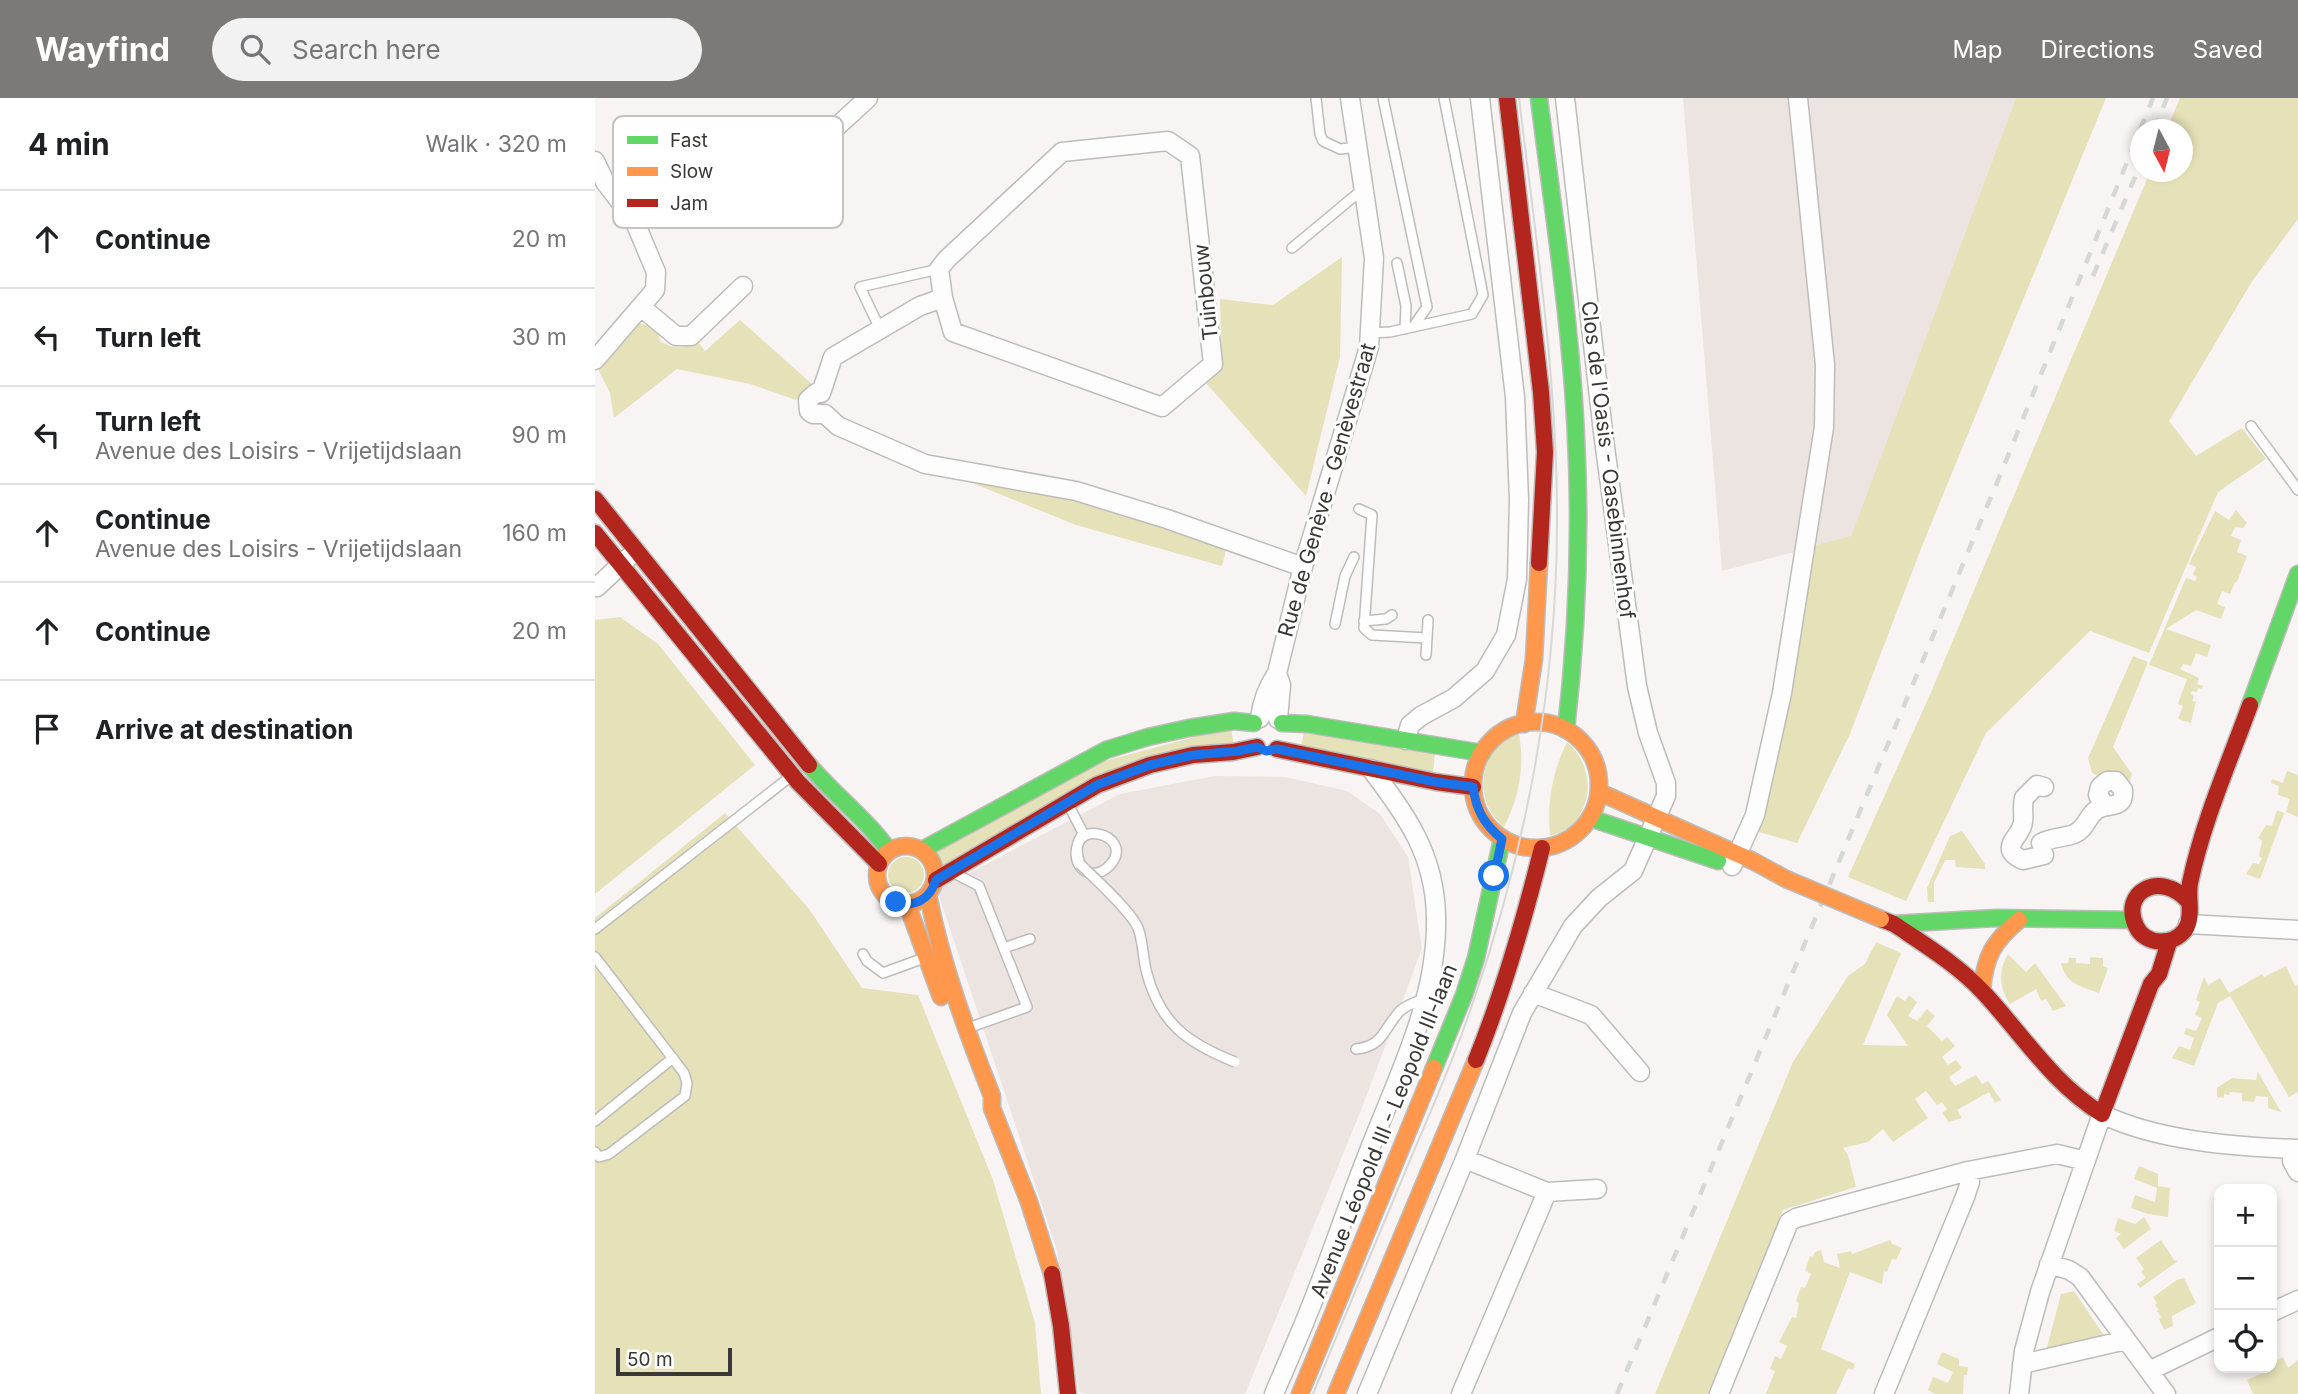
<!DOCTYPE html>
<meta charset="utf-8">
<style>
body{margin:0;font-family:Inter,sans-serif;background:#f2f2f2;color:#202124}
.controls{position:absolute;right:21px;bottom:21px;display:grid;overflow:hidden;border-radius:14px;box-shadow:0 4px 10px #0003}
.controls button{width:63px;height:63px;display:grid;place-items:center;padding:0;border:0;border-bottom:2px solid #e0e0e0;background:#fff;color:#202124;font:35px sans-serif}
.compass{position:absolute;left:1535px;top:21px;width:63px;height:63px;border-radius:50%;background:#fff;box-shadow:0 4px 10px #0003;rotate:173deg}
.scale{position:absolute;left:21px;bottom:18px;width:116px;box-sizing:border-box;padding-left:7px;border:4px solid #393837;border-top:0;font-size:19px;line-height:24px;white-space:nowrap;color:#393837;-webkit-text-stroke:5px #fff;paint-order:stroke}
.stop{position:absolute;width:21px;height:21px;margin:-16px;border:5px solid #1a73e8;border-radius:50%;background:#fff}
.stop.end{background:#1a73e8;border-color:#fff;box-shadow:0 2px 7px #0008}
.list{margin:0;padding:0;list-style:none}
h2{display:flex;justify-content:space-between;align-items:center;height:91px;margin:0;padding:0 28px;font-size:30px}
h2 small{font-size:23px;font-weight:400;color:#757577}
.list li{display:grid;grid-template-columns:46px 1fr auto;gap:21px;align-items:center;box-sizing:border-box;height:98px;padding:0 28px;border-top:2px solid #e0e0e0}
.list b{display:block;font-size:26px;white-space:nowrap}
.list p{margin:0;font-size:23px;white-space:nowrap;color:#757577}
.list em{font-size:23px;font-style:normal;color:#757577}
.icon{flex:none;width:38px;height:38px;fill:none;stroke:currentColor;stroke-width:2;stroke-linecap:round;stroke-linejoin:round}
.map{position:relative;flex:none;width:1703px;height:1296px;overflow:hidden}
header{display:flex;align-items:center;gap:42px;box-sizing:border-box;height:98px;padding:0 35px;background:#7c7a79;color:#fff}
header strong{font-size:33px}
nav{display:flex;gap:38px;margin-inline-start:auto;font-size:24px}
.search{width:490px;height:63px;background:#f2f2f2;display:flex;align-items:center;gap:18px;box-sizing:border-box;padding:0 24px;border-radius:38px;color:#757577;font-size:26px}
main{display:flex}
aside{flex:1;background:#fff}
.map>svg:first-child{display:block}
</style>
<header>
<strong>Wayfind</strong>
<div class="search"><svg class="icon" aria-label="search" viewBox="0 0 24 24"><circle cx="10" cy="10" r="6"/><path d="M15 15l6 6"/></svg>Search here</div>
<nav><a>Map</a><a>Directions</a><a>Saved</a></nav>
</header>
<main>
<aside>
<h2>4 min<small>Walk · 320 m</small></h2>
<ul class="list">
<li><svg class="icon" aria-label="ahead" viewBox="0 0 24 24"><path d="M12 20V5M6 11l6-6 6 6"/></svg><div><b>Continue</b></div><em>20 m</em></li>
<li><svg class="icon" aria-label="left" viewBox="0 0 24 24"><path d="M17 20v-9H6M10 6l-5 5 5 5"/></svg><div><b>Turn left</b></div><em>30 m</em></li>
<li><svg class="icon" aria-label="left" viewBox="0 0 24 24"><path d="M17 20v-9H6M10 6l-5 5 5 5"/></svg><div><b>Turn left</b><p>Avenue des Loisirs - Vrijetijdslaan</p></div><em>90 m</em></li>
<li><svg class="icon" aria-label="ahead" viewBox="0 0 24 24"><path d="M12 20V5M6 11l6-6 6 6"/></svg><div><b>Continue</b><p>Avenue des Loisirs - Vrijetijdslaan</p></div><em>160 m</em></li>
<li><svg class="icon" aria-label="ahead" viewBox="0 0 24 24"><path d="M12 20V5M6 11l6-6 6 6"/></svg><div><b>Continue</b></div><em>20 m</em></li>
<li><svg class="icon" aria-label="arrive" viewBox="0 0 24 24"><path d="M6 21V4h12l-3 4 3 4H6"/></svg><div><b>Arrive at destination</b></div></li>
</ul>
</aside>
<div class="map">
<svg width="1703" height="1296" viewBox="0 0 1703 1296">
<rect width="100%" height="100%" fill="#f7f4f3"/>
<path fill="#ece4e1" d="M1088,0h333l-165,439 -129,34z
M620,678l70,1 62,14 33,23 28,43 14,92 -61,161 -116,284h-158l-8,-2 -22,-142 -120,-360 183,-96z"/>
<path fill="#e5e2b9" d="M1421,0h90l-184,448 -72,188 -53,109 -38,-11 43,-283 49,-13z
M1585,0h118v121l-47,64 -82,138 27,35 46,-28 24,31 -48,33 -69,161 -59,-22 -104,102 -80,168 -58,-24 84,-187 218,-518h33v-42l-16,-1z
M747,159l-2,100 -34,139 -100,-113 16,-19 -2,-65 53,6z
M145,222l72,64 -16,16 -46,-16 -73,-15 -63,49 -4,-25 -13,-26 41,-44 19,5 3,13c15,9 23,8 37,0l8,10z
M370,382l130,24 132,42 -5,20 -146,-41z
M1641,412l11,13 -4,5 -8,-1 -4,9 10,4 -4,12 10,4 -10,26h-2l-5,12 -8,-3 -5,13 8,3 -4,12 -25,-9 -30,19 45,16 -4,12 -11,-4 -5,13 -8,-2 -3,5 19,9 -2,6 6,2 -1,3 -4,-1 -1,4 -5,-1 -1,3 3,2 -2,5 4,1 -5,21 -13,-4 5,-13 -5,-2 9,-25 -38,-14 37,-87 9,3 2,-4 -4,-2 3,-8 -7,-3 26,-53 14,9z
M25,519l38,27 97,121 -160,129v-274z
M1538,558l15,6 -35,85 19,27 -5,15 -35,-16 -4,-15z
M636,629l3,19 -50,5 -242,117 -9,-19 146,-81z
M709,633l131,23 -2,18 -132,-23z
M924,636c6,34 0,63 -15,93 -33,-27 -26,-80 15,-93z
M972,644c32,27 27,83 -17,94 -3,-34 2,-63 17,-94z
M1692,673l11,4v42l-12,-5 4,-13 -12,-4 1,-9 -8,-3 1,-4 11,4z
M1682,712l7,3 -24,66 -14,-5 7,-11 6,1 3,-6 -3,-2 3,-15 -4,-3 8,-13 6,1z
M130,715l84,96 53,79 56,7 75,185 42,143 6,71h-446v-476z
M1367,733l23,33v5l-29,-2 -1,-7h-10l-11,23v19h-6l-1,-14 23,-52z
M293 777a18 18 0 1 1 36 0a18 18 0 1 1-36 0Z
M1281,844l25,11 -38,92 45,1 -21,-31 10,-19 8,5 4,-6 8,7 -9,14 9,5 10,-12 8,7 -8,10 15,15 5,-4 8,9 -13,11 6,8 8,-5 6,8 -13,9 6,9 21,-11 6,9 6,-3 13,19 -6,3 -6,-11 -32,18 5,8 -13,4 -7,-9 5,-4 -5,-7 -5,3 -11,-14 -11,8 13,19 -35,24 -10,-13 -15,13 -25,6 5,7 8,32 -73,23 -74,184h-54l138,-332 55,-86 17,-12z
M1413,856l18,18 9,-9 31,43 -13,5 -7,-12 -5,2 -5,-12 -26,15c-11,-16 -12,-33 -2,-50z
M1495,859l13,1v8l5,2 -9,25c-19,-7 -33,-9 -38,-30h7l1,-5h7v5l14,1z
M1691,868l9,20 3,-1v107l-9,5 -59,-101 -12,7 -24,63 -22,-8 7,-12 11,4 4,-12 -10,-4 2,-6 10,3 6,-13 -7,-3 5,-13 -4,-2 8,-23 4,8 12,-7 9,15 33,-19 2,3z
M1663,974l23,40 -13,-4v-11l-12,-1 -2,6 -12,-1v-8l-12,-1 -1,3 -5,-1v4l-7,-1v-9l15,-10 24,2z
M1544,1068l19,8v12l12,2 -2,29 -20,-3 -17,-6 4,-13 20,7 2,-14 -23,-9z
M1549,1119l7,12 -27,20 -8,-11 5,-4 -7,-3 4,-13 17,6z
M1295,1142l2,4 10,4 -6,12 -4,-1 -5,13 -3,-1 -2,13 -32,-12 -29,77 34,15 -2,6 -5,-2 -12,26h-70l9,-23 -5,-2 5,-13 6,3 6,-13 -8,-4 13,-25 4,1 3,-15 -3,-2 5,-14 4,1 6,-14 -6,-3 5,-15 3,1 2,-5 6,-2 3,12 16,6 -3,-14 14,-3 1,3z
M1566,1142l13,20 4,1 -38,27 -3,-4 9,-6 -5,-6 3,-3 -8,-11z
M1589,1180l12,25 -24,13 1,10 -9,4 -5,-11 2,-2 -4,-6 2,-1 -4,-5 2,-2 -4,-6 24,-17z
M1479,1193l33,49 -61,11 15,-57z
M1347,1254l17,7v7l9,1 -1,8h-3l-1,19h-28l-7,-4 5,-13 15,6 5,-11 -16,-8z
M1688,1259l5,11 10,-8v34h-45l-6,-14 26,-12 -1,-5z"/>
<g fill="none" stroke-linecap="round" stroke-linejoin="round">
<defs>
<path id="lane" d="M721,0l4,36 3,7 17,8 19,-2
M788,0l44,209 -14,20
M697,150l71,-59
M802,165l9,43 -1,23
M285,231l-20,-42 79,-18
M775,235l20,-1 82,-18 11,-19 -39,-197
M1656,328l47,64
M764,411l13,6 -8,113 8,7 55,3 1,-18
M769,523l22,-2 6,-4
M740,526l10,-48 9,-19
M831,557l1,-17
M474,708l14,27c-20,31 8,53 27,32 28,-31 -48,-51 -30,-1
M359,775l25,13 48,121 -59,21
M0,831l195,-152
M409,850l26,-9
M268,856l4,7 16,12 41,-15
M0,859l89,116 3,10 -2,13 -76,58 -10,3 -4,-5
M761,951c28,-3 27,-20 44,-38 6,-6 17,-9 25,-13
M0,1023l78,-63"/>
<path id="street" d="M573,43l22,15 23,208 -51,43 -209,-75 -10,-34 -4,-29 8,-10 115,-107z
M0,63l10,21 29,38 22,52 -1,18 -60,70
M82,86l32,15 37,11 122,-112
M46,209l35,29h15l52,-50
M226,295h-5l-8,7 1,11 4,3h12l13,12 87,38 151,27 91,28 136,48
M226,295l12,-36 87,-51 23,-8
M0,488l2,1 31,-29
M682,575l4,12 -3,34
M665,620c2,-17 7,-30 17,-45l26,-106 66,-220 5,-89 -24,-160
M811,642l4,-15 11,-9 33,-18 31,-27 21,-36 11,-56 2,-79 -4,-103 -35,-299
M1449,689l-7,-2 -13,13c-2,9 0,15 -1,24 -1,15 -27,26 0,38l21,-5
M1446,745c11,-6 22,-5 33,-9 12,-5 13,-17 22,-24 11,-8 29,1 27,-20l-7,-9h-9l-7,6 -2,8 7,11
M1137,768l23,-51 27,-122 42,-266 1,-62 -27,-267
M1593,826l110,6
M938,895l58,22 49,57
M1697,1051v12l6,11
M870,1061l82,33 50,-3
M1454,1166l20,6 11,7 86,117
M1677,1214l26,-12
M1427,1266l104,-24
M1554,1273l70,-34
M679,1296c13,-31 27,-62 39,-93 19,-48 35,-97 54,-145 29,-76 71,-155 69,-239 -1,-62 -29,-101 -65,-148
M772,1296l98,-235 57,-146 51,-87 26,-28 34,-27 33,-75v-13l-18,-50 -11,-47 -34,-254 -38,-334
M866,1296l86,-202
M1124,1296l70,-172 7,-4 172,-47 89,-17 29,7
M1289,1296l81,-197 5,-15 -2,-11
M1424,1296l5,-43 16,-59 62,-178c55,27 135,33 196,35"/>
<path id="fast" d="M944,0c14,113 32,226 37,339 5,98 1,196 -10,293
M1655,607l48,-131
M687,625l25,1 175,29
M214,667c25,30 58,54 80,86
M995,720l128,43
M327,752l184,-100 42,-13 41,-9 45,-7 20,2
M1299,826l102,-6 137,2
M839,970l30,-73 12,-37 26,-119"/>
<path id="slow" d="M878 687a63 63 0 1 1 126 0a63 63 0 1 1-126 0Z
M929,626l10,-65 5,-96
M1004,694l154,69 33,18
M282 777a29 29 0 1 1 58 0a29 29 0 1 1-58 0Z
M333,797c14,70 38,135 64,201v12l37,94 23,72
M312,806l34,93
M1387,892c3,-34 11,-48 37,-70
M705,1296l134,-326
M741,1296l140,-334"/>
<path id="jam" d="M912,0l34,294 4,60 -6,111
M0,401l214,266
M0,435l203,249 81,82
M682,651l159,33 37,5
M341,782l161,-95 53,-20 43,-10 40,-3 24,-5
M1593,803c-28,-31 -68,-9 -52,25 9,20 37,20 49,4 9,-14 2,-32 5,-47 13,-62 39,-120 60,-178
M1286,821l13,5c31,21 64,41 89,68 40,43 69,91 119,122l49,-130 8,-10 10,-32
M881,962c28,-69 48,-140 66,-212
M457,1176l9,52 7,68"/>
</defs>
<use href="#lane" stroke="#bebcbb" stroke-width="12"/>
<use href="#street" stroke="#bebcbb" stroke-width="21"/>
<use href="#fast" stroke="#bebcbb" stroke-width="19"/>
<use href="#slow" stroke="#bebcbb" stroke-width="19"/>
<use href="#jam" stroke="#bebcbb" stroke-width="19"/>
<use href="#lane" stroke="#fefdfd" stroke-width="9"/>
<use href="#street" stroke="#fefdfd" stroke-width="18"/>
<use href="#fast" stroke="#63d668" stroke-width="16"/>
<use href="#slow" stroke="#ff974d" stroke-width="16"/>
<use href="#jam" stroke="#b3261e" stroke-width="16"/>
<path stroke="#d8d7d7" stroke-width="2" d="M718,1296c32,-79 65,-157 98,-236 21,-50 43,-99 60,-150 54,-154 85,-318 86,-481 1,-144 -21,-287 -38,-429"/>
<path stroke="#d8d7d7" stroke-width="4.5" stroke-dasharray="12 12" stroke-linecap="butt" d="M1559,32l13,-32
M1498,178l48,-113
M1022,1296l384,-921 152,-375"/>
<defs>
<path id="lane-bridge" d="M485,766c14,14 51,47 58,64 5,13 5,29 8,42 13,53 41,73 89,92"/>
<path id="slow-bridge" d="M1191,781l95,40"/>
</defs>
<use href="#lane-bridge" stroke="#bebcbb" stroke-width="12" stroke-linecap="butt"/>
<use href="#slow-bridge" stroke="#bebcbb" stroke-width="19" stroke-linecap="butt"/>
<use href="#lane-bridge" stroke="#fefdfd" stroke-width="9"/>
<use href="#slow-bridge" stroke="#ff974d" stroke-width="16"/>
</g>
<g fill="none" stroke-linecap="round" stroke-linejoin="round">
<path stroke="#1a73e8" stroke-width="9" d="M301,804c19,6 34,-3 40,-22l161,-95 53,-20 43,-10 45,-4 19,-4 9,4 11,-2 159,33 37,5c3,23 11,37 29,52l-8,37"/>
</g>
<g text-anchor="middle" stroke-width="6" stroke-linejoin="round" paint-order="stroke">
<g font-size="21" fill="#393837" stroke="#fff">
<text transform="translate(611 194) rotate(-96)" y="7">Tuinbouw</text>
<text transform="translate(1013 362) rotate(83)" y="7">Clos de l'Oasis - Oasebinnenhof</text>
<text transform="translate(732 392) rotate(-74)" y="7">Rue de Genève - Genèvestraat</text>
<text transform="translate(789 1033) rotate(-68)" y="7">Avenue Léopold III - Leopold III-laan</text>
</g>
</g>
<rect x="18" y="18" width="230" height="112" rx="10" fill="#fff" stroke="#c4c3c3" stroke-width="2"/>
<rect x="32" y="38" width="31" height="8" fill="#63d668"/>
<rect x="32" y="69" width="31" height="9" fill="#ff974d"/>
<rect x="32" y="101" width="31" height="8" fill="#b3261e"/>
<g font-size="19" fill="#393837">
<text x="75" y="49">Fast</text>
<text x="75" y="80">Slow</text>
<text x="75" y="112">Jam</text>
</g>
</svg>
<div class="controls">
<button>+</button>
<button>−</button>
<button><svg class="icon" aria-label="locate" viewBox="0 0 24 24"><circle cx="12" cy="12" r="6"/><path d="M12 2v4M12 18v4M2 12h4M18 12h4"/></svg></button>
</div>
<svg class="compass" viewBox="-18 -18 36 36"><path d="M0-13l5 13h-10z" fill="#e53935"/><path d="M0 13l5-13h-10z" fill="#757577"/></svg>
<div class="scale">50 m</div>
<div class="stop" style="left:899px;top:778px"></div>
<div class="stop end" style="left:301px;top:804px"></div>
</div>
</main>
